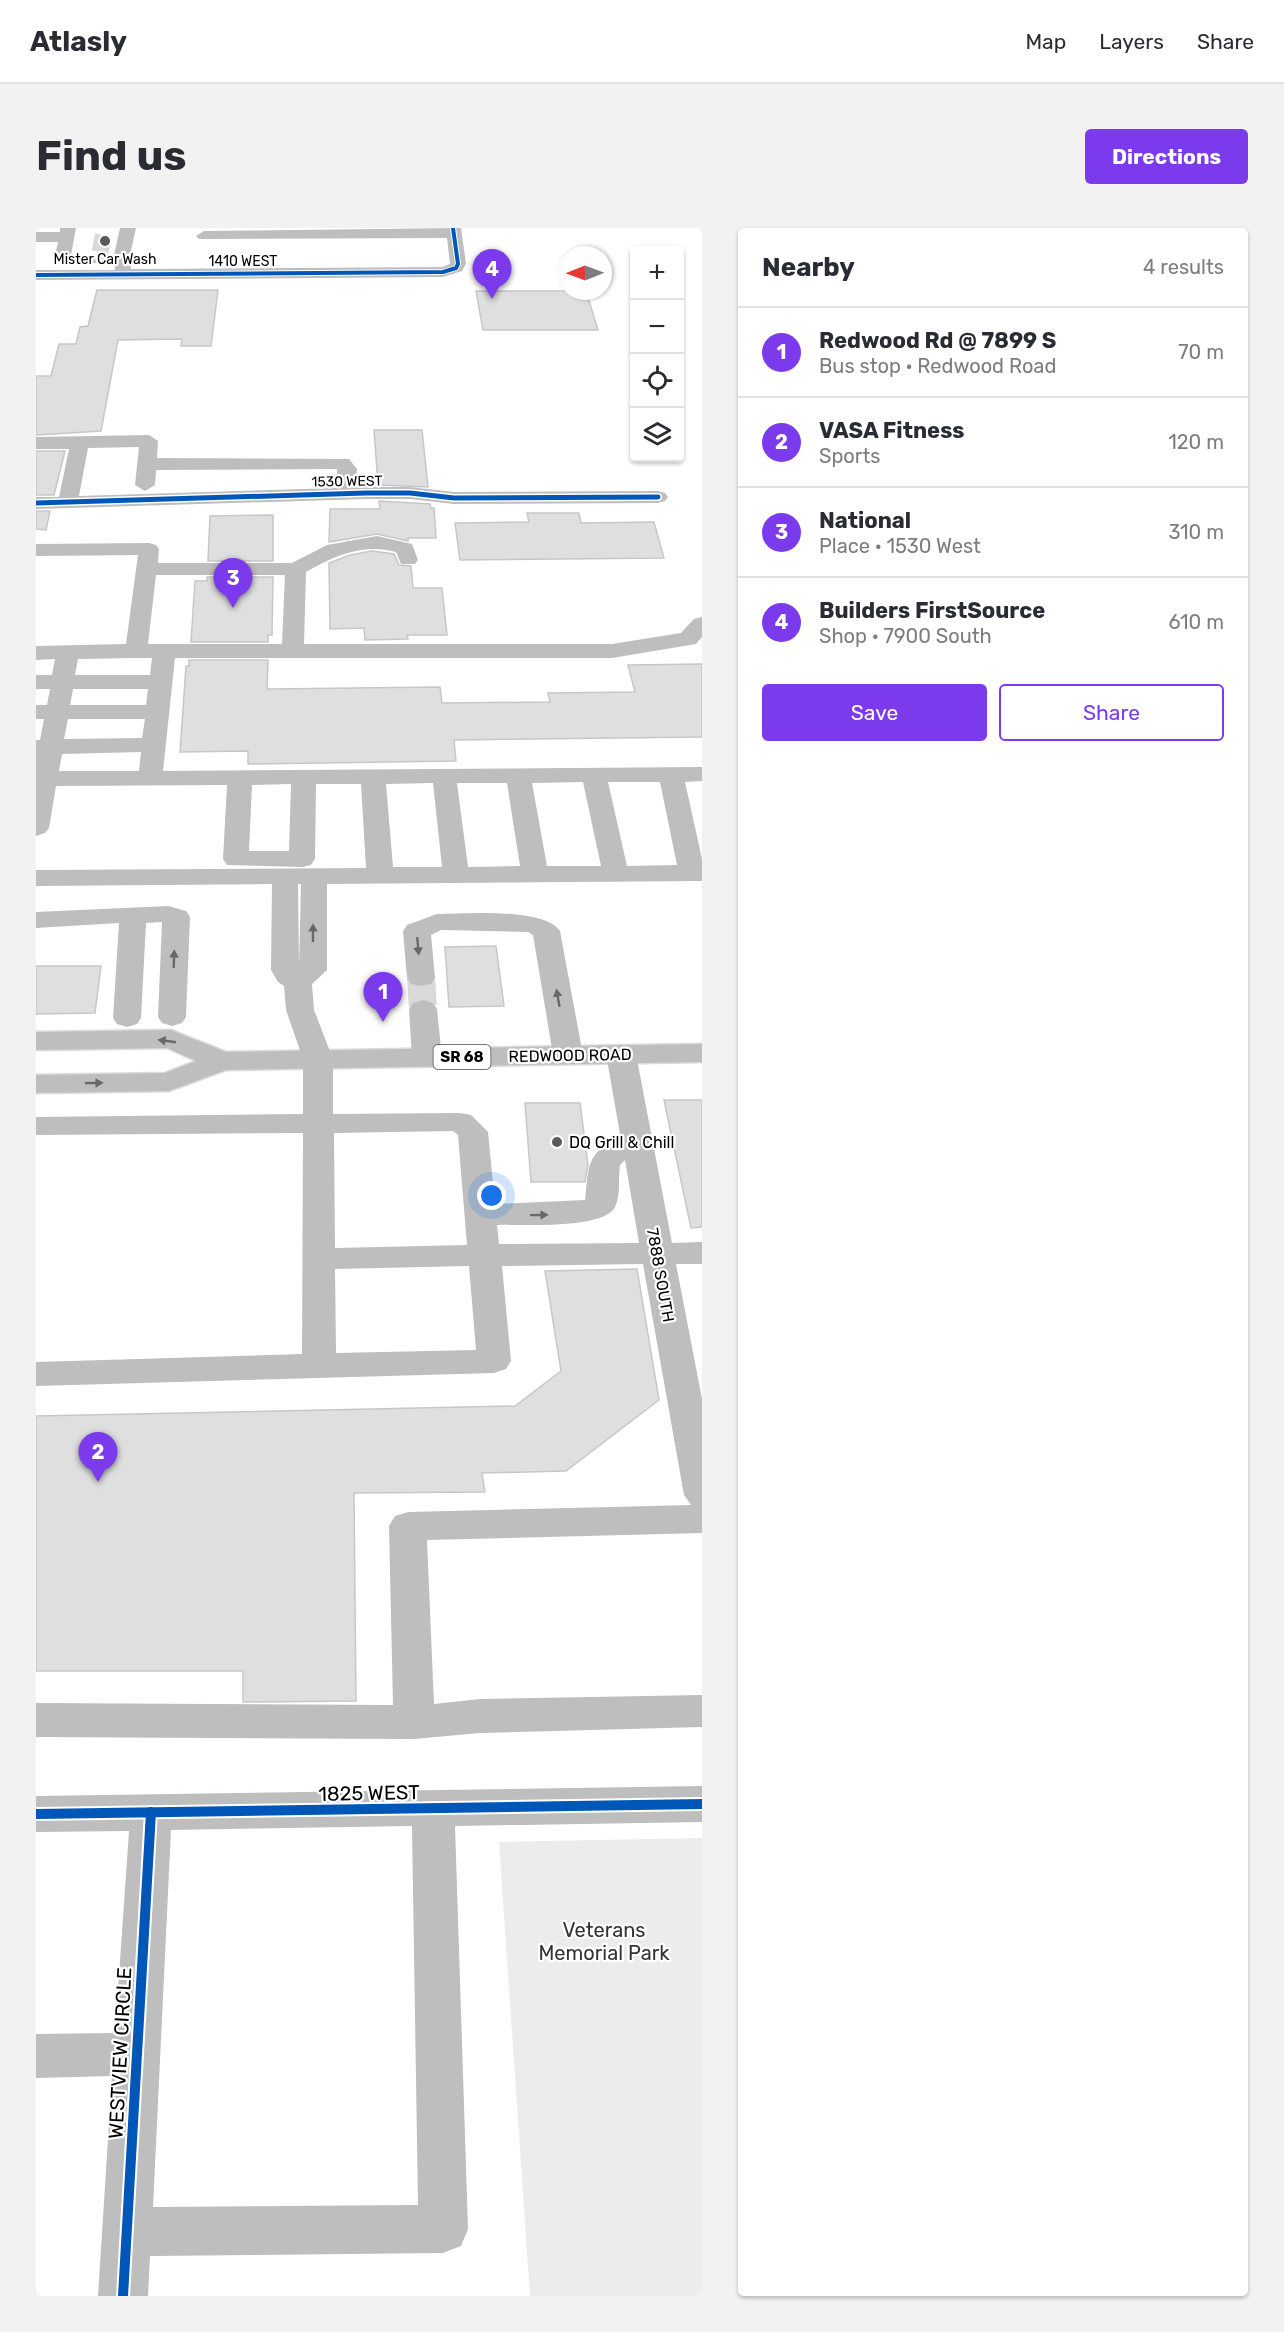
<!DOCTYPE html>
<meta charset="utf-8">
<style>
body{margin:0;font-family:Rubik,sans-serif;background:#f2f2f3;color:#2b2b33}
.controls{position:absolute;right:18px;top:18px;display:grid;overflow:hidden;border-radius:6px;box-shadow:0 2px 4px #0004}
.controls button{width:54px;height:54px;display:grid;place-items:center;padding:0;border:0;border-bottom:2px solid #e1e1e2;background:#fff;color:#2b2b33;font:30px sans-serif}
.compass{position:absolute;left:522px;top:18px;width:54px;height:54px;border-radius:50%;background:#fff;box-shadow:0 2px 4px #0004;rotate:269deg}
.you{position:absolute;left:456px;top:968px;width:21px;height:21px;margin:-15px;border:4px solid #fff;border-radius:50%;background:#1a73e8;box-shadow:0 0 0 9px #1a73e833}
.badge{display:grid;place-items:center;width:39px;height:39px;border-radius:50%;background:#7c3aed;color:#fff;font-size:20px;font-weight:700}
.pin{position:absolute;translate:-50% -50px;filter:drop-shadow(0 2px 3px #0008)}
.pin::after{content:'';position:absolute;top:32px;width:21px;height:18px;background:inherit;clip-path:polygon(0 0,100% 0,50% 100%)}
.list{margin:0;padding:0;list-style:none}
h2{display:flex;justify-content:space-between;align-items:center;height:78px;margin:0;padding:0 24px;font-size:26px}
h2 small{font-size:20px;font-weight:400;color:#7c7c81}
.list li{display:grid;grid-template-columns:39px 1fr auto;gap:18px;align-items:center;box-sizing:border-box;height:90px;padding:0 24px;border-top:2px solid #e1e1e2}
.list b{display:block;font-size:22px;white-space:nowrap}
.list p{margin:0;font-size:20px;white-space:nowrap;color:#7c7c81}
.list em{font-size:20px;font-style:normal;color:#7c7c81}
.actions{display:flex;gap:12px;padding:18px 24px}
.actions a{flex:1;padding:14px 0;border:2px solid #7c3aed;border-radius:6px;text-align:center;font-size:21px;color:#7c3aed}
.actions .main{background:#7c3aed;color:#fff}
.icon{flex:none;width:33px;height:33px;fill:none;stroke:currentColor;stroke-width:2;stroke-linecap:round;stroke-linejoin:round}
.map{position:relative;flex:none;width:666px;height:2068px;overflow:hidden;border-radius:6px}
header{display:flex;align-items:center;gap:36px;box-sizing:border-box;height:84px;padding:0 30px;background:#fff;border-bottom:2px solid #e1e1e2}
header strong{font-size:28px}
nav{display:flex;gap:33px;margin-inline-start:auto;font-size:21px}
.intro{display:flex;align-items:center;justify-content:space-between;box-sizing:border-box;height:144px;padding:0 36px}
h1{margin:0;font-size:42px}
.button{padding:15px 27px;border-radius:6px;background:#7c3aed;color:#fff;font-size:21px;font-weight:700}
main{display:flex;gap:36px;padding:0 36px}
aside{flex:1;background:#fff;border-radius:6px;box-shadow:0 2px 4px #0004}
.map>svg:first-child{display:block}
</style>
<header>
<strong>Atlasly</strong>
<nav><a>Map</a><a>Layers</a><a>Share</a></nav>
</header>
<div class="intro"><h1>Find us</h1><a class="button">Directions</a></div>
<main>
<div class="map">
<svg width="666" height="2068" viewBox="0 0 666 2068">
<rect width="100%" height="100%" fill="#fff"/>
<path fill="#ececec" d="M666,1610v458h-172l-31,-454z"/>
<path fill="#dfdfdf" stroke="#c7c7c7" stroke-width="1.5" d="M61,62h121l-7,56h-30l1,-7 -64,1 -17,91 -65,4v-59h15l8,-32h17l4,-17 8,-1z
M440,63h110l12,39h-115z
M338,202h48l6,57 -50,-2z
M0,223h29l-11,44h-18z
M343,273l51,3 1,4h3l2,30h-28v3l-31,-7 -48,8 1,-33h50z
M0,283h14l-4,19 -10,-1z
M491,285h52l2,10 73,-1 10,36 -204,2 -5,-37 74,-1z
M237,287v46h-65l2,-45z
M336,323l22,3 5,11 12,1 2,22h29l5,47h-40l1,4 -43,1 -1,-12 -34,1 -1,-66 21,-8z
M171,349h66l-1,58h-4v7h-77l4,-61h12z
M153,432h79l-1,29 173,-2 2,16 108,-1 -2,-9 87,-1 -7,-27 74,-1v73l-248,3 2,21 -208,3v-13l-68,1 6,-86h3z
M460,718l8,60 -55,1 -4,-60z
M0,738h65l-6,47 -59,1z
M628,872h38v127l-11,1z
M489,875h55l8,62 -3,17h-54z
M601,1041l22,131 -93,71 -84,2 3,19 -131,1 2,208 -113,1v-31h-207v-255l479,-10 46,-35 -16,-100z"/>
<g fill="none" stroke-linecap="round" stroke-linejoin="round">
<path stroke="#d9d9d9" stroke-width="17" stroke-dasharray="17 8" stroke-linecap="butt" d="M64,24l5,-24"/>
<path stroke="#d9d9d9" stroke-width="28" stroke-dasharray="28 14" stroke-linecap="butt" d="M385,750l2,31"/>
<defs>
<path id="major" d="M135,802l55,22 476,-8v18l-476,8 -57,21 -133,2v-18l129,-2 31,-12 -29,-13 -131,2v-18z"/>
</defs>
<use href="#major" stroke="#dbdbdb" stroke-width="3"/>
<path fill="#bebebe" fill-rule="evenodd" d="M24,0h16l-5,27h28l8,5 -2,3h-49l-2,-3 4,-18h-22v-10h24z
M84,0h16l-6,27 1,14 311,-2 8,-3 -3,-26 -248,1 -3,-3 8,-5 257,-3 5,36 -4,7 -19,6 -407,3v-10h79l-1,-15z
M113,207l9,6 -1,17 192,1 8,10 -1,18h54l44,5 204,-1 7,2 3,4 -3,4 -7,2 -204,1 -44,-5h-44l-330,10v-12h23l10,-48h-33v-12zM103,219l-4,38 10,6 10,-6 1,-15 181,-1 -1,19 -257,8 9,-48z
M341,308l35,8 6,16 -3,4h-14l-5,-12c-32,-9 -63,4 -90,20l-2,72h308l69,-11 13,-14 8,-2v20l-6,7 -84,14h-437l-12,113 539,-4v14l-17,1 17,77v22l-375,3v86l-15,14 2,26 19,49v55l127,-1 11,2 17,17 7,72 90,-4c4,-31 0,-50 36,-60l-15,-86 5,-6 10,-3 10,3 5,6 36,189 30,-1v22h-26l26,135v134l-275,7 7,164 46,-5 222,-4v32l-222,6 -66,6 -378,-2v-34l357,2 -4,-179 6,-10 13,-4 283,-7 -7,-10 -41,-231 -141,2 9,95 -5,8 -12,4 -458,13v-24l266,-8 1,-221 -267,2v-18l267,-3v-55l-17,-49 -2,-24 -6,-4 -7,-12 1,-86 -236,2v-16l330,-2 -5,-84h-45l-1,75 -4,6 -9,2 -75,-2 -4,-6 4,-74 -171,1 -7,42 -4,5 -9,3v-96h4l4,-21h-8v-14h11l3,-16h-14v-14h16l3,-16 -19,1v-14l90,-2 12,-89 -102,1v-12l113,-1 7,2 3,4 -1,14h134l35,-18zM120,347h129l-3,69h-134zM100,430h16l-2,17h-75l3,-16zM37,461h75l-2,16h-76zM32,491h77l-3,19 -78,1zM105,524l-2,19h-80l3,-17zM547,554l18,84h-54l-15,-83zM572,554h52l17,83 -50,1zM397,555l9,84h-49l-7,-83zM421,555h50l13,83 -52,1zM255,556l-2,67h-40l3,-66zM262,656h3l-2,83zM417,903l5,4 9,110 -132,3 -1,-115zM589,932l14,83 -140,1 -2,-19c25,-1 106,5 118,-18 6,-12 3,-29 5,-42zM433,1038l7,84 -140,3 -1,-84z
M132,678l18,5 4,6 -4,100 -4,6 -10,3 -10,-3 -4,-6 4,-95 -16,1 -5,95 -4,6 -10,3 -10,-3 -4,-6 6,-95 -83,5v-16z
M401,686c29,0 106,-7 123,17l23,124 -5,6 -10,3 -10,-3 -5,-6 -20,-120 -5,-3 -87,-2 -10,5 4,43 -4,6 -10,2 -10,-2 -4,-6 -4,-47 4,-6z
M387,772l10,3 4,6 5,49 -5,6 -10,3 -10,-3 -5,-6 -3,-49 4,-6z
M666,1558v36l-247,4 13,403 -7,17 -18,7 -293,3 -2,40h-50l14,-220 -76,2v-44l79,-1 14,-202 -93,1v-36zM376,1598l6,379 -265,2 18,-377z"/>
<use href="#major" fill="#bebebe" fill-rule="evenodd"/>
<defs>
<path id="cycleway-far2" d="M0,47l407,-3 13,-4 2,-4 -5,-36"/>
<path id="cycleway-far1" d="M0,275l330,-10h44l44,5 204,-1"/>
<path id="cycleway" d="M0,1586l666,-10
M87,2068l28,-484"/>
</defs>
<use href="#cycleway-far2" stroke="#fff" stroke-width="6"/>
<use href="#cycleway-far1" stroke="#fff" stroke-width="8"/>
<use href="#cycleway" stroke="#fff" stroke-width="14"/>
<use href="#cycleway-far2" stroke="#0057b8" stroke-width="4"/>
<use href="#cycleway-far1" stroke="#0057b8" stroke-width="5"/>
<use href="#cycleway" stroke="#0057b8" stroke-width="10"/>
</g>
<defs><path id="oneway-solid" d="M-6-.8H1V-3.2L6.5 0L1 3.2V.8H-6Z" transform="scale(1.5)"/></defs>
<g fill="#686868">
<use href="#oneway-solid" transform="translate(277 705) rotate(-90)"/>
<use href="#oneway-solid" transform="translate(382 718) rotate(85)"/>
<use href="#oneway-solid" transform="translate(138 731) rotate(-88)"/>
<use href="#oneway-solid" transform="translate(522 770) rotate(-100)"/>
<use href="#oneway-solid" transform="translate(131 813) rotate(-172)"/>
<use href="#oneway-solid" transform="translate(58 855) rotate(-1)"/>
<use href="#oneway-solid" transform="translate(503 987) rotate(-1)"/>
</g>
<g fill="#595959" stroke="#fff" stroke-width="2">
<circle cx="69" cy="13" r="6"/>
<circle cx="521" cy="914" r="6"/>
</g>
<g text-anchor="middle" stroke-width="4.5" stroke-linejoin="round" paint-order="stroke">
<g font-size="14" fill="#000" stroke="#fff">
<text x="69" y="36">Mister Car Wash</text>
</g>
<g font-size="14" fill="#000" stroke="#fff">
<text x="207" y="38">1410 WEST</text>
<text transform="translate(311 253) rotate(-1)" y="5">1530 WEST</text>
</g>
<rect fill="#fff" stroke="#4c4c4c" stroke-width="1.5" x="397.5" y="817" width="57" height="24" rx="4.5"/>
<g font-size="15" font-weight="bold" fill="#000">
<text x="426" y="834">SR 68</text>
</g>
<g font-size="16" fill="#000" stroke="#fff">
<text transform="translate(534 827) rotate(-1)" y="6">REDWOOD ROAD</text>
<text transform="translate(625 1047) rotate(80)" y="6">7888 SOUTH</text>
</g>
<g font-size="16" fill="#000" stroke="#fff" text-anchor="start">
<text x="533" y="920">DQ Grill &amp; Chill</text>
</g>
<g font-size="20" fill="#000" stroke="#fff">
<text transform="translate(333 1565) rotate(-1)" y="7">1825 WEST</text>
<text transform="translate(84 1825) rotate(-87)" y="7">WESTVIEW CIRCLE</text>
</g>
<g font-size="20" fill="#333" stroke="#fff">
<text x="568" y="1709">Veterans<tspan x="568" dy="23">Memorial Park</tspan></text>
</g>
</g>
</svg>
<div class="controls">
<button>+</button>
<button>−</button>
<button><svg class="icon" aria-label="locate" viewBox="0 0 24 24"><circle cx="12" cy="12" r="6"/><path d="M12 2v4M12 18v4M2 12h4M18 12h4"/></svg></button>
<button><svg class="icon" aria-label="layers" viewBox="0 0 24 24"><path d="M12 4l9 5-9 5-9-5zM3 14l9 5 9-5"/></svg></button>
</div>
<svg class="compass" viewBox="-18 -18 36 36"><path d="M0-13l5 13h-10z" fill="#e53935"/><path d="M0 13l5-13h-10z" fill="#7c7c81"/></svg>
<div class="you"></div>
<div class="pin badge" style="left:347px;top:794px">1</div>
<div class="pin badge" style="left:62px;top:1254px">2</div>
<div class="pin badge" style="left:197px;top:380px">3</div>
<div class="pin badge" style="left:456px;top:71px">4</div>
</div>
<aside>
<h2>Nearby<small>4 results</small></h2>
<ul class="list">
<li><span class="badge">1</span><div><b>Redwood Rd @ 7899 S</b><p>Bus stop · Redwood Road</p></div><em>70 m</em></li>
<li><span class="badge">2</span><div><b>VASA Fitness</b><p>Sports</p></div><em>120 m</em></li>
<li><span class="badge">3</span><div><b>National</b><p>Place · 1530 West</p></div><em>310 m</em></li>
<li><span class="badge">4</span><div><b>Builders FirstSource</b><p>Shop · 7900 South</p></div><em>610 m</em></li>
</ul>
<div class="actions"><a class="main">Save</a><a>Share</a></div>
</aside>
</main>
